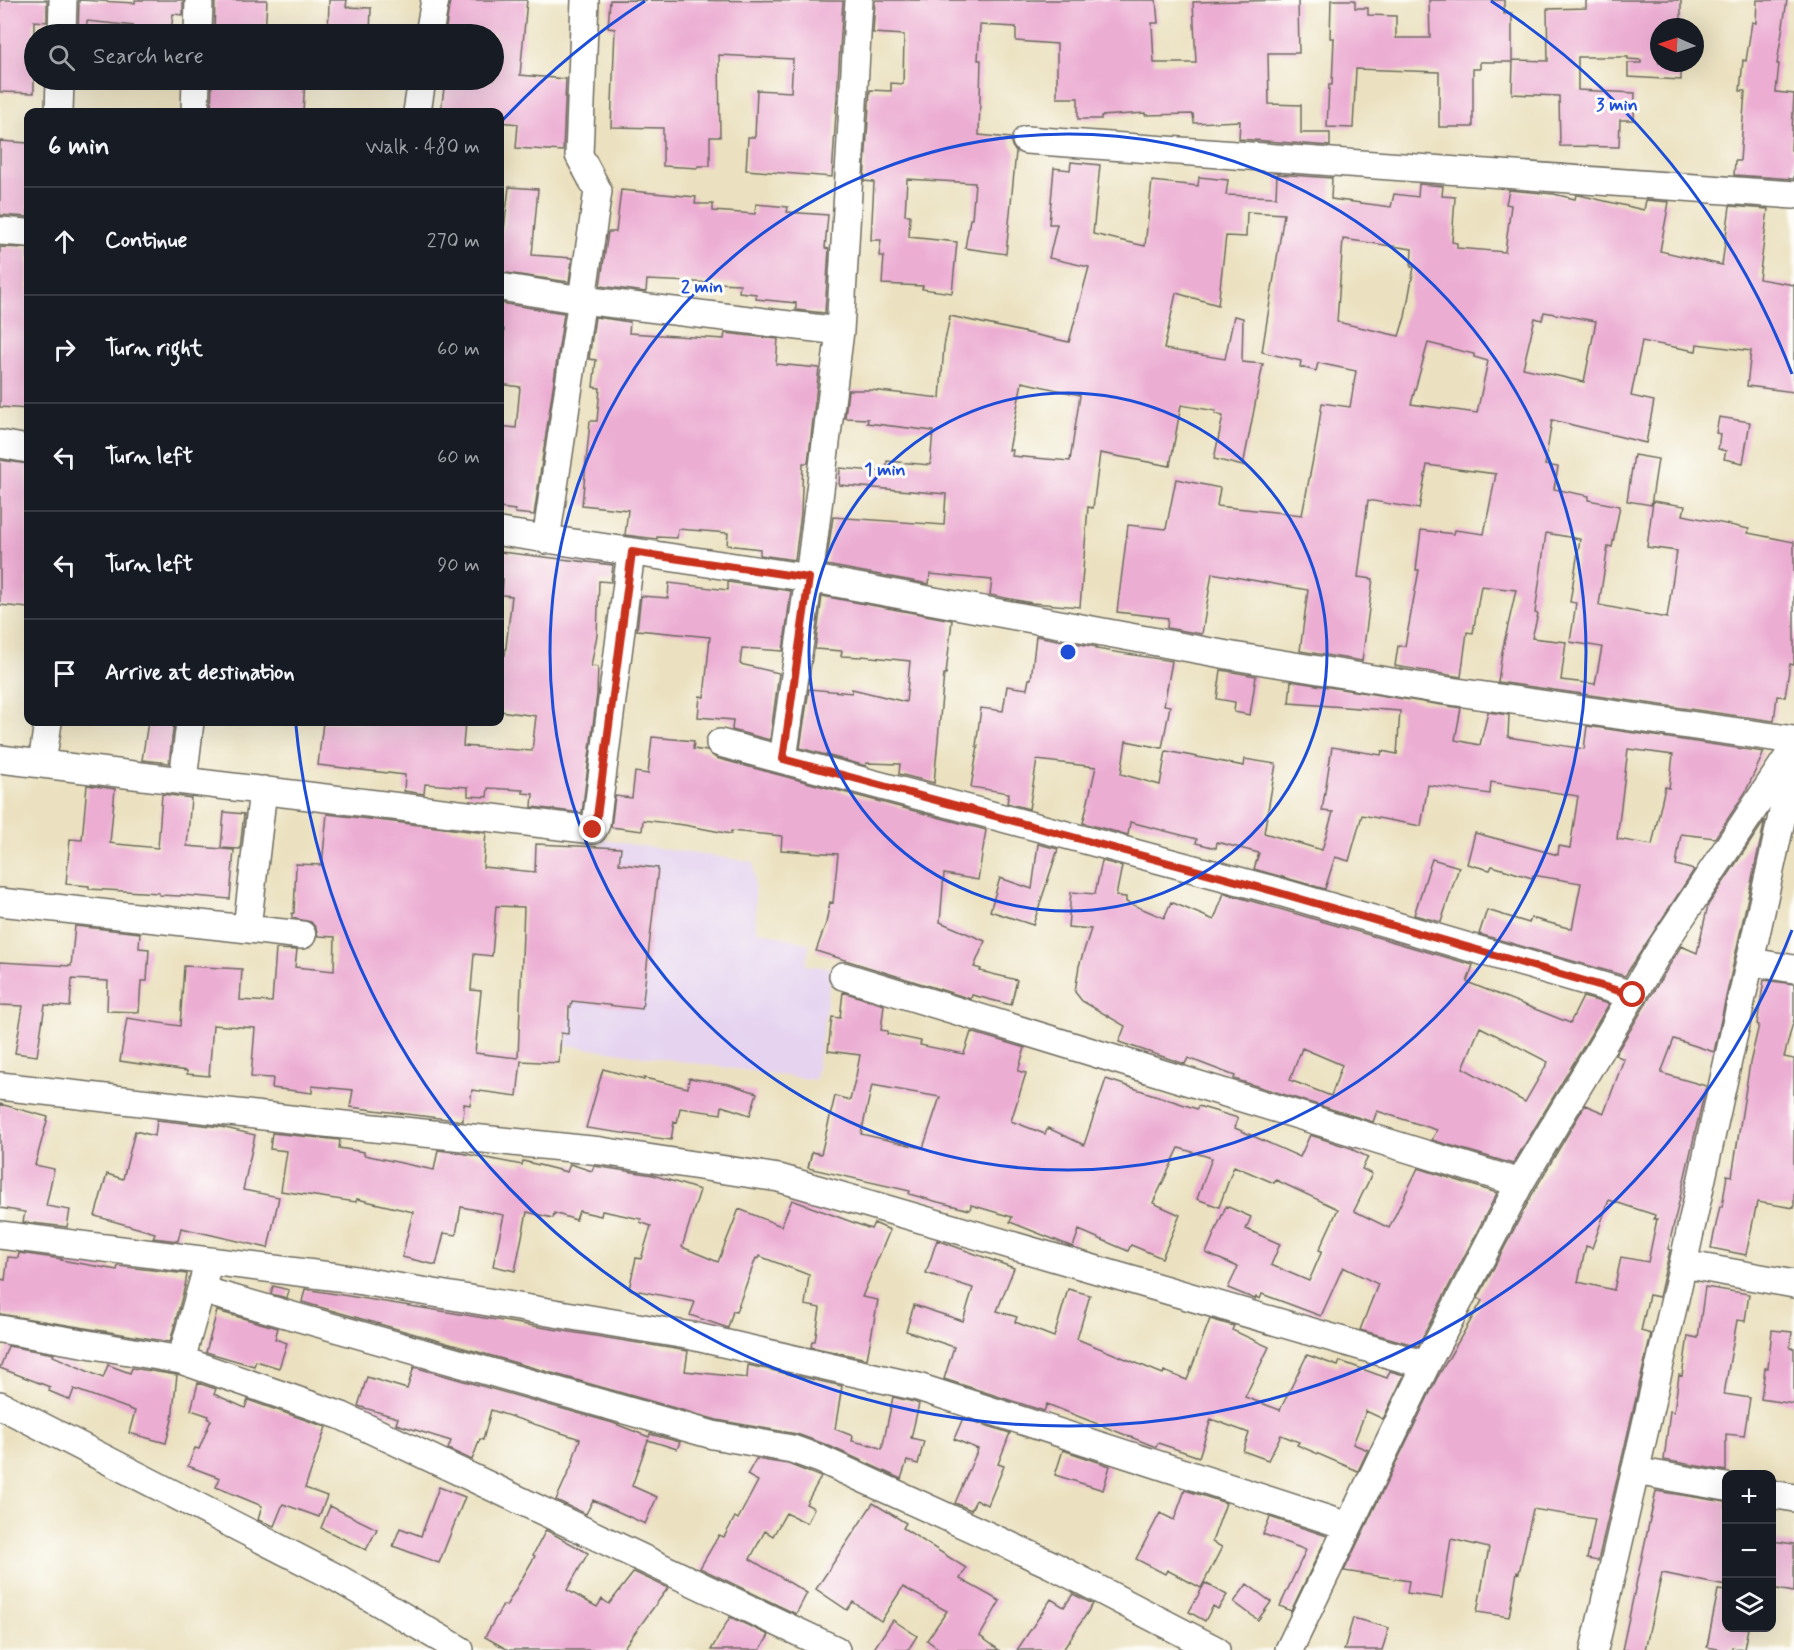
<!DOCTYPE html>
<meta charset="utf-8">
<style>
body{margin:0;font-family:Mynerve,sans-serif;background:#20242c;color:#f1f3f6}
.controls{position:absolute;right:18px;bottom:18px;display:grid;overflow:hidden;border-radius:12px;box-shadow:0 6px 24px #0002}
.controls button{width:54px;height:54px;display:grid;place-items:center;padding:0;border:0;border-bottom:2px solid #363941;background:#171b24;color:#f1f3f6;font:30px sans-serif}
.compass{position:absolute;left:1650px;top:18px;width:54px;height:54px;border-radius:50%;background:#171b24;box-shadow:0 6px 24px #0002;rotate:273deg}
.stop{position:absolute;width:18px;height:18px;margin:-14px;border:4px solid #c8321e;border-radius:50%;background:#fff}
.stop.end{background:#c8321e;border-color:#fff;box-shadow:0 2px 6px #0008}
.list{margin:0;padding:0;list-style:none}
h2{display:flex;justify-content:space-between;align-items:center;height:78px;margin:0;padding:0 24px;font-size:26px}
h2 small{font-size:20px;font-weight:400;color:#9ea1a6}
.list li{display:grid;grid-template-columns:39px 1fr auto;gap:18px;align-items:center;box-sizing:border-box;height:108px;padding:0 24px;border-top:2px solid #363941}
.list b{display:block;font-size:22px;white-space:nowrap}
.list em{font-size:20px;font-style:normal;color:#9ea1a6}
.icon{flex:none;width:33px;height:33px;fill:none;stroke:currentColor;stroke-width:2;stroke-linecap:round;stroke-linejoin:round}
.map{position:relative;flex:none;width:1794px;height:1650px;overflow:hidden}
.search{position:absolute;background:#171b24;box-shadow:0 6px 24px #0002;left:24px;top:24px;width:480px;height:66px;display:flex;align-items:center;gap:15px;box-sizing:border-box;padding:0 21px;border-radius:33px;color:#9ea1a6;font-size:22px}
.panel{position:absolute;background:#171b24;box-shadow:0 6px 24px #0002;left:24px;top:108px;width:480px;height:618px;border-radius:12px}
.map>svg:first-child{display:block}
</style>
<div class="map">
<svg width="1794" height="1650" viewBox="0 0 1794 1650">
<rect width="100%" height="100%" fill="#fdfcf7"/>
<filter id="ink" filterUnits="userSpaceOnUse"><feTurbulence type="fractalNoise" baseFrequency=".0167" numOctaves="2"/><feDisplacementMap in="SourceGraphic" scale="12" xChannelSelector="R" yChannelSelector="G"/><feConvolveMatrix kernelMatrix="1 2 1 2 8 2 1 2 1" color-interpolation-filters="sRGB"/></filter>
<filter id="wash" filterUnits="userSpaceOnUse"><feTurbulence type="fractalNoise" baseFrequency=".008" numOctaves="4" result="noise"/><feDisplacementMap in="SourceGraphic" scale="24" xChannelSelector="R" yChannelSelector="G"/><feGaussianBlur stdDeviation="1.35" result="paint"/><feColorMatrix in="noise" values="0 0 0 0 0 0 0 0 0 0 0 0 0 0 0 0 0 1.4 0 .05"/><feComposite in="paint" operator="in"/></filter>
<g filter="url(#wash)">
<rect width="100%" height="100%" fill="#ebe1c0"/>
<path fill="#e5d3f0" d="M602,840l152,22 2,68 54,14 -5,21 27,3 -17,112 -250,-35z"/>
<g id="blocks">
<path fill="#ecadd3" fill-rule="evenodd" d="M0,0h47v22l-13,-1v72l-34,-1z
M79,0l56,3v-3h48v15l-10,-1 -2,20h-37v-8l-47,-5 -1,13h-8z
M215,0h52l-2,34h-51z
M329,0h18l-1,7 25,1 -1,26h-42z
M450,0h77l-7,75 46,4 -3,72 -47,-3 2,-24 -18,-2v-10h-59l4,-32h49v-46h-49z
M610,0l233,1 -11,176 -86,-7 2,-33h7l2,-47 34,2 2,-33 -74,-4 1,82h-10v29h-12v2l-35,-2v-38l-52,-1 4,-98 -7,-1z
M875,0h281l2,23h-6l2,40h42l-3,-61 105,-2 1,53h-31l1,51 32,1v28h29v13l-91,-7 1,-18 -46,2 -1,-9 -48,1v-2l-44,3v3h-23v-21h-21v-54l-41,-3v-14l-36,-2 -2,35h3l-2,75 31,3 2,8 4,6 -10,102 -41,-6 5,-29h2l3,-36 -68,-4 -2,36h5l-1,22 48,5 -5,51 -30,-4 1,-3 -41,-2 2,-28h-5l2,-16h-10l3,-58 -10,-1 6,-91 21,1v-8l12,1 1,-49 -31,-2z
M1331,0h24v8h13v7l28,1v22h34l-1,-38h75v14l8,-1v49h-32v7h-7v58h-34v-55l-83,-3 -3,59 -26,-1 2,-42h3l2,-47h-4z
M1586,0h95v27h-22v36h22v17l-53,-3v-14h13v-3l-13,-1v-2h-50v33l57,3 -1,27h-14l-1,27 -59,-1 -1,-50 -47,-2 1,-34 35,1 -1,-52 39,-1z
M1757,0h30l-10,64h2l-3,28 18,2 -3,56h3v29l-60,-4 1,-14h5l5,-70h-5l3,-31 3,1 6,-39 4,1z
M212,80h93l-2,32h-92z
M0,141l28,2v74l-28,-2z
M1071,162l29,3 -7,69 52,12 7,-65 46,5 1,-9 29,3 -2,15 50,2 1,-23 55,4 -1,21 60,8 3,-13 24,3 1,-13 24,2 -1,10 13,1 -3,45 5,1v5l48,4 6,-47 -5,-1 3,-14 45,4 21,5 1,-4h3l65,15 2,-10 23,2 -9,49 62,14 8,-59 38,3 -9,70 35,6v107l-47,-6 4,-35 -54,-7 -1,7 -54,-10 -11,55 23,5 -8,42 -94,-23 -7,45 13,2 -4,22 35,7 -1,4 32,6 -8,41 -4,-1 -9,59 68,13 10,-67 -30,-4 6,-46 32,5 -2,9 66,14 -1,4 46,9v123l-4,-1 -5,33 -8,-1 -3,25 -276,-39 4,-30 14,-62 -35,-4 -8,47 -6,-1 -6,45 -66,-11 3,-20h7l14,-76h-3l5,-40 33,4 1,-4 29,4 12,-60 -69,-9 -8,44 -51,-9 -10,77 15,2 -11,82 -62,-10 8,-61 -96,-17 -10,61 -35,-6 1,-10 -51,-6 11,-87 38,4 10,-50 44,9 -3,18 85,9 15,-76 5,-36 28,4 6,-36 -38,-8 -2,8 -16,-4 1,-6 -39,-9 22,-138 -37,-2 -1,25 -20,-1 -8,69 -42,-12 -12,56 61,10 9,-43 9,2 -1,44 21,2 -20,102 -29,-7 9,-43 -8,-2 1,-3 -35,-6 -11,61 -70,-13 -7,55 -5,-1 -8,100 -48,-4 -42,-8 2,-15 -62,-6 -1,10 -103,-19 7,-48 111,8 2,-31 -107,-9 1,-17 46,4 1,-11 43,4 3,-34 -66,-8 1,-4 -23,-1 3,-28h23l69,8 4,-52 6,-30 119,26 20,-75 -40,-9 8,-34h-8l5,-56 16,2zM1343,239l69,10 -1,18h3l-9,50 -6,19 -62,-14zM1544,312l52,9 -12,61 -61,-14 12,-50 7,2zM1428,343l46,11v3l14,4 -11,52 -66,-9zM1022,382l58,13 -10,66 -58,-5 1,-6h-4zM1546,533l34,6 -10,63 6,1 -6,39 32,5 -7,37 -34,-4 5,-38 -34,-4 6,-24 -3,-1z
M509,187l29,2 -6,66 40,3 -3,24 -69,-10 1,-43h3z
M621,190l75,7 -1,7h18v7l42,3 1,-10 32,3 -1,5 41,3 -3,33 4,1 -4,64 -29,-3v-7l-40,-4v-5l-17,-2 1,-8 -93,-4 -1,12 -46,-6 8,-54h8z
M0,247l28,1v161l-28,-2z
M500,303l64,10 -30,202 -19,-2v-3l-15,-2v-82l16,2 4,-41 -20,-3 4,-55 -4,-1z
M595,317l35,5 -1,11 95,6 1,-6 53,6 -2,25 43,4 -11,95h-5l-2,50 -6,47 -35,-5v-6l-33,-4 1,-12 -50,-4 -1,9 -20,-1v2l-32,-4 3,-25 -46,-5 8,-84h7l3,-33 -7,-1 3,-27 -7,-1z
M1719,417l31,5 -7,41 -19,-4 2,-8 -8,-2 2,-15 -4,-1z
M1634,455l24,4 -7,46 -24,-4z
M0,460l28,4v144l-28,-3z
M500,552l113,13 -2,17 -12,-1 -2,54 -6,31 7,1 -1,27 -15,119 -50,-6 1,-13 -10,-1v-3l-35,-2 -1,9 -19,-1v-9l-43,-3 -1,10 -20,-3 1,-16 -87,-10 5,-43h142l-2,24 69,5 4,-35 -36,-5v-57l5,1 7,-59 -10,-1 1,-16 -3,-1z
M728,582l63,9 -8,60 -41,-3 -2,16 39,9 -9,67 -38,-10 1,-10 -35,-3 2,-21 4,1 6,-60 -73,-7 4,-34 27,2 1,-15 59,7z
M822,596l130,24 -6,54h-2l-10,109 -35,-9 1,-10 -33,-1 -1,3 -66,-18 9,-59 43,4v-4l54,13 4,-41 -48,-5v1l-21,-1 1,-5 -27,-2z
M1036,636l61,11 -1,2 76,12 -8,44 6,1 -8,42 -36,-7 -5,33 39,11 6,-34 78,15 1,-7 31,5 -12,69 58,17 11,-38 -11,-1 10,-64 49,8 1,-4 15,3 3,-43 -111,-8 2,-22 170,27 -6,32 25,5 8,-33 21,3 -1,22 76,12 3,-23 177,26 -19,41 -30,45 -34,-4 -5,31 18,5 -69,106 -146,-42 8,-24 42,13 2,-5 41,11 9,-46 -48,-8 -1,3 -40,-12 -2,4 -23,-6 8,-31 83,22 1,-9 11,2 8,-52 -87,-14 -1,12 -62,-9 -7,41 -59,-11 -13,46 -14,-4 -10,32 -71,-20 5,-16 -42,-11 -1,6 -20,-5 1,-4 -67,-17 -2,13 -45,-12 13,-56 -59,-7 -8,49 -22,-6 2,-10 -38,-6 7,-41h-2l5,-38 22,3 4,-25 20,3 2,-10h2zM1628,749l45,6 -4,33 -4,-1 -13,58 -35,-6z
M1221,670l35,6 -6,39 -16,-3 1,-10 -18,-3z
M148,722l26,1 -5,40 -27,-3z
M652,737l42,4 -1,8 14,2 9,7 270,72 -8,50 -34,-6 -4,48 45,19 -11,26 7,2 -1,2 37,9 -6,25 -39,-10 -1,4 -155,-48 10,-28 4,-21 3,1 5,-49 -57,-4 1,-14 -51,-5v3l-47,-9 -41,-5 -1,11 -31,-4 4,-31 17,2 3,-26 13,2z
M87,785l28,4 -5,54 7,1 41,4 4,-54 29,4 -4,48 47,4 -4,49 -49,-4 -1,1 -21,-1v-2l-70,-4v-3l-23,-2 4,-45 12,1z
M224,812l20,2 -4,35 -19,-1z
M327,814l159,19 -3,34 52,5 1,-28 85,4 -2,16 39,4 -16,141 -70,-8 -1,6h-2l-1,27 -7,-1 -2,30 -38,-2 -4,35 -45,-6 -2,15 -6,-1 -1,17 -113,-14 3,-17 -41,-4v7l-40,-5 1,-10 -22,-1 4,-49 -42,-3 -4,51 -22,-2v-3l-67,-10 7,-43 53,8 4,-60 58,3 -2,31 32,2 4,-53 21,1 -2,17 39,4 1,-34 -17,-1 -2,-8 -5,-6 -19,-4v-5h2l2,-49 26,1zM496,906l28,1 -6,151 -43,-5 6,-62 -10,-1 3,-36 18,2z
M1765,820l-51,232 -40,-13 -13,34 45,13 -38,163 2,1 -11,47 -10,-2 -8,36 10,3 -53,227 -11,-2 8,-40 -62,-10 -14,64 -2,-1 -8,45 -32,-5 12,-64 -38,-9 -9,59 -35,-5 2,-12 -65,-10 93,-193 45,-77 -4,-3 56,-107 51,-86 19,8 20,-54 -9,-4 66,-109 16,7 11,-48zM1609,1200l46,15 -1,4h3l-9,43 -27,-5 -7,33 -36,-8 8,-36 6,2z
M1038,844l20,5 -25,76 -43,-14 10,-33 32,11z
M1432,859l27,8 -18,55 -27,-7z
M1102,861l20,5 -6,30 10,1v5l38,16 7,-16 43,18 10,-27 249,72 -6,17 103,41 13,-26 26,7 -96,160 -81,-24 5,-10 -60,-19 -4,11 -139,-43 1,-3 -47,-18 -3,6 -66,-22 6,-16 -43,-25 -7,-9 4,-26 12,-37 -23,-2 3,-35 24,2zM1480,1027l68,35 -23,40 -62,-34zM1302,1048l40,17 -11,31 -41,-16z
M75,926l65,7 -1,15 10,1 -2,32h-6l-2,31 -32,-1 1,-30 -36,-2 -2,28 -25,-2 -8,51 -22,-3 8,-47 -23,-1v-43l71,4z
M1764,980l30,4v35l-10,38 10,2v149l-37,-6 -11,53 -35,-7 9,-42 2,1 5,-32 5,1 18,-113 9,-38 -2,-1z
M843,992l41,13 -3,25 7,1 -1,3 34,7 -1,4 44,9 7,-22 54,16 -7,23 8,2 -15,48 34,13 3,-6 36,17 22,-66 91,30 1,-3 40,12 -3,10 65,29 10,-22 44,14 -1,1 15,7 -6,12 10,5 -18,37 35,17 29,-60 79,25 -79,153 -58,-16 18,-46 -35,-17 -22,49 -59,-22 -2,5 -4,-2 -1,2 -27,-11 10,-21 -32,-14 20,-47 25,11 -5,12 34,15 -9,21 38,16 13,-30 -3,-1 19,-41 -62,-29 -2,3 -40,-17 -15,41 -22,-8 15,-41 -33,-10 -26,55 27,12 -18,43 -31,-13 -3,6 -49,-21 -6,17 -63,-25 2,-5 -41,-12 -1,5 -32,-8 -29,-8 1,-3 -102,-23 4,-16 9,2 14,-58 15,4 6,-24 4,-21 -32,-4 4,-34 8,1zM872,1085l68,12 -17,51 -62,-14z
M603,1069l41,11v-2l44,10 1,-10 40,6 28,9 -7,22 -28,-9 -1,8 -41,-6 -3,15 -3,-1 -3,18 -85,-12z
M0,1104l48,13 -13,48 19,4 -8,37 24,4 -3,17 -44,-5 2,-10 -25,-4z
M157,1120l64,7 34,8 -12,55 36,7 -11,51 -87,-20 -3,13 -25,-3 2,-5 -60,-17 12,-42 16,5 12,-48 20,5z
M272,1133l68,7 -1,8 25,4v3l70,15 4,-20 23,3 61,12 1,-4 44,11 3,-8 22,7 2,-5 59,9 47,15 -18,57 36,15 21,-53 42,17 11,-26 79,29 3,-6 16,7 -28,67 16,3 -11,59 -56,-12 1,-6h3l5,-33 -15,-3 4,-30 -50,-19 -1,3 -2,-1 -20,54 -3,-1 -5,17 -38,-13 5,-13 -66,-13 7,-31 5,1 10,-33 -11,-4 1,-3 -39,-8 -1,5 -22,-5 -3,9 -22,-7 -1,5 -26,-6 -12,59 -22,-5 11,-51 -43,-8 -5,28 -12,-2 -8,32 -34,-8 11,-45 -56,-13 -1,3 -75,-11 6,-40 -17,-2z
M937,1240l77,28 -17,43 20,6 -2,5 39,15 14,-48 22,6 -13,44 86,35 1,-3 23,9 23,-61 24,7 -2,4 37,17 -24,50 35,13 27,-55 31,11 2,-5 47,17 3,-7 14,4 -21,44 -17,-8 -13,33 15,6 -10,21 -61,-26 2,-3 -18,-7 -13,25 -25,-9 6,-18 -38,-14 -12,38 -41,-14 -2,4 -109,-43 -3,7 -100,-32 10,-32 -48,-16 8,-26 49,16 10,-33 -47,-15z
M19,1253l43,6 -1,1 56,10 1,-4 69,8 -2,12 -15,56 -170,-28v-35l5,1 3,-23 10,1z
M273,1286l16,4 -2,8 -16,-4z
M1705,1287l44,7 -4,27 -8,-1 -13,74 26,4 -6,38 -18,-2v37l-62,-11 6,-49 4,1 5,-37 3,1 6,-40 10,2z
M305,1289l383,62 -3,20 62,7 1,-13 94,21 -7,43 18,7 -1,5 18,4v-1l12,5 11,-52 21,5 5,2 -8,34 13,3 -6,23 -11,-3 -6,18 -74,-34 -30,-11 -80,-14 -415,-118z
M217,1311l61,17 -3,11 12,4 -8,25 -23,-7 -2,5 -48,-14z
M1772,1330l20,2 -2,16h4v56l-33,-5 4,-31h3z
M8,1346l46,8 -1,2 50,22 5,-13 22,8 2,-5 45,7 -5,45 -6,23 -37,-10 6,-22 -61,-22 -4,11 -21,-9 1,-4 -50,-19z
M414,1367l199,56 36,14 1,-3 30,8 -3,7 -29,-9 -16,46 25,11 -12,27 -52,-24 -7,14 -30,-14 18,-40 -1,-1 7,-20 -89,-29 -8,30 -3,-1 -8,21 -24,-11 3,-8 -55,-17 2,-6 -40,-12 9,-29 40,12z
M198,1383l18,6 -2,5 31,14 3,-8 78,27 -21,61 22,8 -8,21 -36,-13 -9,22 -16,-6 4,-14 -46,-19 4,-9 -32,-12 7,-18 4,1 12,-29 -3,-1 1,-3 -18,-6z
M963,1418l47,15 -12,31 6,2 -16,39 -12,-5 -5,10 -16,-7 23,-54 -24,-10z
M1063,1450l47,16 -7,24 -48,-15z
M756,1459l32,5 33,13 -15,27 8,4 -7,15 -21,-10 -13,23 -8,-5 -15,28 57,34 -11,21 -96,-46 19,-33 5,2 11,-20 3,2 20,-38 -11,-6z
M439,1487l26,10 -26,66 -46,-17 7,-18 21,8z
M1185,1490l41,13 -14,39 10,5 -21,41 -34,-18 -2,4 -29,-15 24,-46 14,7z
M1656,1491l70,11v84l-64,-13 -17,77h-23z
M873,1503l33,20 -3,5 63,40 -6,11 40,22 -20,35 19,14h-59l-13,-10 20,-29 -44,-24 -22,34 -28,-19 -6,8 -31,-21z
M330,1506l47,23 -11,21 -45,-22z
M1270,1517l57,19 -36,75 -11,-5 26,-56 -43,-16z
M546,1530l42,23 -21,37 30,17 5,-8 7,5 25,-32 34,16 -46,62h-114l-23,-13 18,-32 3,1 29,-50 -2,-1z
M1772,1541l22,3v48l-22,-4z
M1205,1583l22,12 -9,14 -5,-3 -8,15 -16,-9z
M1247,1584l24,18 -13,18 -24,-18z
M1718,1590l8,1v37h22l-4,21 -12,-2 -1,3h-8l-16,-3z
M1073,1594l20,10 -30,46h-46l34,-51 13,8z
M730,1617l39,18 -9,15h-49z
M1353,1618l36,10 -7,22h-38z
M893,1620l24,16 -9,14h-35z"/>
</g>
</g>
<g filter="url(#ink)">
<use href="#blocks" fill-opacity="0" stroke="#6e6b5f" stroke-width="1.5"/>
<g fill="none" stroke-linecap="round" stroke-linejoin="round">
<defs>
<path id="minor" d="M62,34l1,-34
M198,34l1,-34
M429,34l6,-34
M59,112l1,-32
M195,112l1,-32
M417,112l5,-32
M1026,140l768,55
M0,231l28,2
M500,287l82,13 258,31
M0,444l28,5
M500,532l309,46 424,78 196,32 365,52
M546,540l52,-349 -19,-36 6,-155
M720,743l553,147 360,105
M0,759l593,71 3,-6 35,-272
M783,759l26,-181 31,-247 19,-331
M42,764l6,-42
M183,780l7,-58
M0,902l302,33
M247,928l16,-138
M1751,962l43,7
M843,976l677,207
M0,1086l325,37 276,28 178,27 647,187
M0,1235l338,42 354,59 226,51 430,139
M1683,1264l111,20
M201,1290l512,145 79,14 28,10 230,105 166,86
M0,1329l181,31 161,56 494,234
M181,1360l24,-85
M0,1405l339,174 121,71
M1635,1471l91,16
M1772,1494l22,4
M1289,1650l137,-285 94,-182 142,-237 132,-198
M1594,1650l89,-386 111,-502"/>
</defs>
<use href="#minor" stroke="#6e6b5f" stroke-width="30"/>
<use href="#minor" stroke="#fff" stroke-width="27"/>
</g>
</g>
<g fill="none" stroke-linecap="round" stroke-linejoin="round" filter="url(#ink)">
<path stroke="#c8321e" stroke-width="8" d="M593,830l3,-6 36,-272 177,26 -26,181 490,132 360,104"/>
</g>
<g fill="none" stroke="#1d4ed8" stroke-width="3">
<circle cx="1068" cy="652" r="259"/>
<circle cx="1068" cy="652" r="518"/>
<path d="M1792 930A776 776 0 0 1 296 726M500 123A776 776 0 0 1 645 1M1491 1A776 776 0 0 1 1792 374"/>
</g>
<circle cx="1068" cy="652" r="9" fill="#1d4ed8" stroke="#fdfcf7" stroke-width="3"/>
<g font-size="18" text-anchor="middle" font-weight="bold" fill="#1d4ed8" stroke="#fdfcf7" stroke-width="6" stroke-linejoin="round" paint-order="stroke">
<text x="1617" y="110">3 min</text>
<text x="702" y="292">2 min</text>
<text x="885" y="475">1 min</text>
</g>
</svg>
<div class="controls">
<button>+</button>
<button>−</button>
<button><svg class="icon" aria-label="layers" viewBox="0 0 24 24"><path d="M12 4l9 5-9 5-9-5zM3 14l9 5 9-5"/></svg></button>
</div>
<svg class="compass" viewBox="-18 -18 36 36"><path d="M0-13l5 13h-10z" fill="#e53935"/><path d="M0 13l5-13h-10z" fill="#9ea1a6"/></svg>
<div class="stop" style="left:1633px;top:995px"></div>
<div class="stop end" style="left:593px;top:830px"></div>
<div class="search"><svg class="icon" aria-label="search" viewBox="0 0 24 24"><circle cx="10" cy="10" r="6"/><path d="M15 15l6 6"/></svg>Search here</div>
<section class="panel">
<h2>6 min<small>Walk · 480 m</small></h2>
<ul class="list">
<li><svg class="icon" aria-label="ahead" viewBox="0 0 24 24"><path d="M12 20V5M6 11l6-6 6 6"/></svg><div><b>Continue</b></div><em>270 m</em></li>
<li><svg class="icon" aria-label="right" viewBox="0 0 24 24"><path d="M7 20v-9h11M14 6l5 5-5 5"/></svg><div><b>Turn right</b></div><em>60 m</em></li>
<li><svg class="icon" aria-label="left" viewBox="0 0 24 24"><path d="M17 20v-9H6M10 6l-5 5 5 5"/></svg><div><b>Turn left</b></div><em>60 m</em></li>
<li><svg class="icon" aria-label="left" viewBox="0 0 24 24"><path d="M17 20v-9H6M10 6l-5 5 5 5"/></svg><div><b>Turn left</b></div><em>90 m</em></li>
<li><svg class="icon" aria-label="arrive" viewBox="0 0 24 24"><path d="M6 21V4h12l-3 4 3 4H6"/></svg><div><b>Arrive at destination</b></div></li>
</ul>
</section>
</div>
